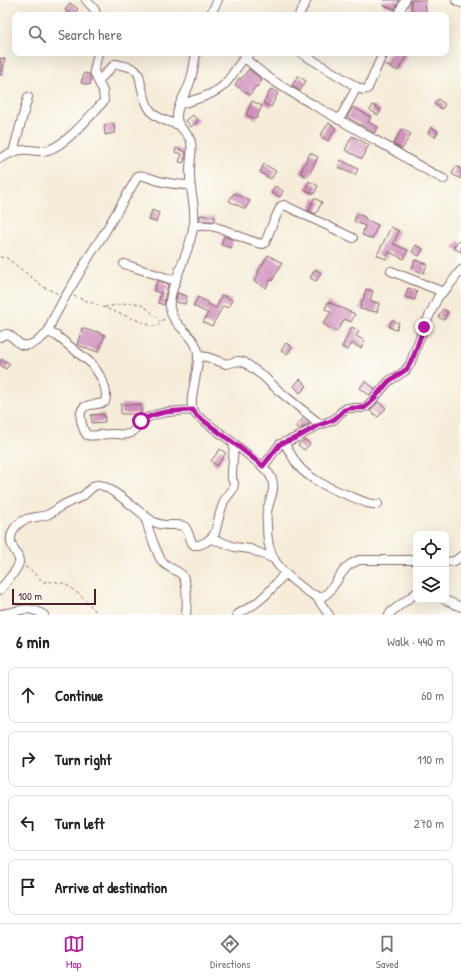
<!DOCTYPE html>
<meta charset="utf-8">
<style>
body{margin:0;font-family:"Patrick Hand",sans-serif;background:#f2f2f2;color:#202124}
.controls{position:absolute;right:12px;bottom:12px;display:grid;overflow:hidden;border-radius:8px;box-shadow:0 4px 16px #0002}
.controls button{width:36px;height:36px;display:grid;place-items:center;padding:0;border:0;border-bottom:1px solid #e0e0e0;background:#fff;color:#202124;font:20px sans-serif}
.scale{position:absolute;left:12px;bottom:10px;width:84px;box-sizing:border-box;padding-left:4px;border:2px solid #4a1f2b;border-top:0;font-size:11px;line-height:14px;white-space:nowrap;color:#4a1f2b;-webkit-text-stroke:3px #fdfcf7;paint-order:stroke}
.stop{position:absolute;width:12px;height:12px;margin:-9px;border:3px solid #b5179e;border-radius:50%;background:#fff}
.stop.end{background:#b5179e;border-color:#fff;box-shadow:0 1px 4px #0008}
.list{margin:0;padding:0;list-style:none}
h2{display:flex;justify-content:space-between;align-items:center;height:52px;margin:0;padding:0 16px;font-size:17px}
h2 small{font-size:13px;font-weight:400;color:#757577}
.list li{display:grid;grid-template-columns:26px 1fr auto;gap:12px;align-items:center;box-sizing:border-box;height:56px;margin:0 8px 8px;padding:0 8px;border:1px solid #e0e0e0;border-radius:8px}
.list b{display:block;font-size:15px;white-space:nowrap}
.list em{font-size:13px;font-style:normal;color:#757577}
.icon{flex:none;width:22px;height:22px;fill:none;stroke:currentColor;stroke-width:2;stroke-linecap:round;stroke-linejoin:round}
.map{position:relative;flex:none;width:461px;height:615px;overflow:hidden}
.search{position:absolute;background:#fff;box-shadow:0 4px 16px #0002;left:12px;right:12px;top:12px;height:44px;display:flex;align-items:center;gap:10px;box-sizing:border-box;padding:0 14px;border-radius:8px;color:#757577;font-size:15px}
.sheet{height:308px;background:#fff}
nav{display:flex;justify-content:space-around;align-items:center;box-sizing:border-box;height:56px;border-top:1px solid #e0e0e0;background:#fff;font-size:11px;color:#757577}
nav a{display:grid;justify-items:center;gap:2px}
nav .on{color:#b5179e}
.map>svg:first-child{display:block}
</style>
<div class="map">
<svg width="461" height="615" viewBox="0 0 461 615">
<rect width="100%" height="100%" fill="#fdfcf7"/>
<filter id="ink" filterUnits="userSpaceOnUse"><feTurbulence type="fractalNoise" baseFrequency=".025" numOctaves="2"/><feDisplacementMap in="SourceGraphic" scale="8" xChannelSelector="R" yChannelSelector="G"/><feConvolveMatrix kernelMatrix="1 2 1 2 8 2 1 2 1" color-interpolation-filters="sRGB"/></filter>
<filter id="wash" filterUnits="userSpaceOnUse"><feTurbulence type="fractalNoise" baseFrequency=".012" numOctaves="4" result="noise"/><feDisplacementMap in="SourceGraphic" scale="16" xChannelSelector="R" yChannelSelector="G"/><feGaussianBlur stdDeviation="0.9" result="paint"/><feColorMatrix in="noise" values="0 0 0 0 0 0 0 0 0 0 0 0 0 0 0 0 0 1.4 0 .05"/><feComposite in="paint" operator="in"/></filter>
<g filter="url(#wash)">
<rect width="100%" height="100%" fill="#f5edd9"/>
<g id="blocks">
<path fill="#cf90bc" d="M384,0h13l2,1 -4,8 -12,-4z
M411,0h14l1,13 -14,1z
M70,3l8,6 -4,6h-2l-7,-5z
M389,53h19l-10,18 -14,-7z
M0,58l5,1 -3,16h-2z
M249,69l13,11 -5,7 -1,-1 -6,9 -15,-10 4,-7 2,1z
M84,73l5,1 2,6 -1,5 -9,-2z
M298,76l8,5 -6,10 -8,-5z
M271,89l7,4 -7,14 -8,-4z
M438,99l7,5 -3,5 -8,-5z
M252,101l10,5 -6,13 -10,-4z
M373,105l8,5 -3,5 -8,-5z
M353,107l18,10 -3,5 10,5 -4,6 -27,-16z
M193,115l5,6 -7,6 -5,-6z
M329,123l7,5 -8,13 -8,-5z
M114,124l1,9 -10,2 -1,-10z
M431,127l7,4 -3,6 -7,-4z
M402,129l9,5 -9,15 -9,-5z
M352,136l17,9 -4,7h1l-4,7 -17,-9z
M176,148l10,4v5l-3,6 -4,-1 3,-8 -7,-2z
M310,153l8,4 -10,20 -8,-4z
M341,160l17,9 -3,6 -17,-8z
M264,164l12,7 -5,8 -11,-7z
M456,166l5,3v10l-9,-5z
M309,181l9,5 -4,8 -9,-4z
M275,186l8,5 -3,6 -9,-4z
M234,193l16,8 -5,8 -16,-8z
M314,198l8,4 -6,12 -7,-3z
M152,210l7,3 -3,9 -7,-2z
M357,214l8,3v2l13,6 -6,14 -10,-4 3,-9 -11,-5z
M200,215l15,2v4h-15z
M391,227l8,4 -6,13 15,6 -4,9 -15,-7 -3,7 -9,-4z
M224,236l9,4 -2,8 -10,-3z
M458,241l3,1v10l-8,-4z
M416,245l7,4 -4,7 -7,-4z
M268,255l14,8 -10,18 -2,-1 -4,8 -12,-7 5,-8 -1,-1z
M415,260l12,4 -3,9 -12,-4z
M315,269l6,4 -5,8 -6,-3z
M157,281l11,3 -3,12 -1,9 -6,-2 3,-10 -7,-2z
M408,288l9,3 -2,9 -10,-3z
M366,289l7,2 -3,10 9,2 -2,9 -17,-3 2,-9h1z
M177,293l10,3 -2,8 -9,-2z
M222,295l10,5 -4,8 -5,-2 -11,20 -9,-4 5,-9 -15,-7 5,-9 11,6 -1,1 8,4z
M328,302l27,12 -4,8 -6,-3 -9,13 -13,-8 8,-12 -6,-3z
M443,309l5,3 -4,8 -6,-3z
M392,320l7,3 -3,7 -7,-3z
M352,327l7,4 -3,5 9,5 -4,7 -9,-5 -4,7 -6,-3z
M82,328l12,4 1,-1 10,4 -7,17 -21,-7z
M286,343l6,4 -5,7 -6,-3z
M2,359l8,5 -4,5 -6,-4v-2z
M300,379l7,7 -7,7 -6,-7z
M365,381l10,8 -6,6 -9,-7z
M378,402l8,6 -8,9 -8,-6z
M121,404l20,1v9h-20z
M104,414l1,8 -13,1 -1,-8z
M304,418l6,5 -11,7 -3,-4z
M305,440l5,4 -6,6 -6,-5z
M220,449l6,4 -9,13 -6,-5z"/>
</g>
</g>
<g filter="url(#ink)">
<use href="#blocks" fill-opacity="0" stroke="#866768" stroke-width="1"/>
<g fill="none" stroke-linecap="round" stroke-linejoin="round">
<defs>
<path id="minor" d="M86,0l9,10 1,5
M456,0l5,3
M210,15l8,-15
M299,15l8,-15
M398,15l7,-15
M98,53l-4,18 4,10
M196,53c-2,11 -3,22 -7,32 -4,10 -12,20 -12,31 -1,12 12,16 14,26 2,11 -2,23 -1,33 0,17 6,32 4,49 -2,12 -6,25 -11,37 -4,12 -15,34 -13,47 2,19 26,26 28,45 0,7 0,15 -2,21 -1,10 -7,27 -3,36 1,2 2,3 3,5 19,14 38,28 56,43 6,5 15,11 19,19 6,12 -2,22 -4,35 -1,5 0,10 0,15 0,25 8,39 27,54 6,5 19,16 26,16 10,0 20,-25 28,-31 3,-3 7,-4 11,-6h57
M301,53l56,34 6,3 4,-1 1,-1 15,-35
M244,57c19,19 44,34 68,47 21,12 42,24 63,36 23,12 45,28 69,39
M181,104c13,-4 33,-9 43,-19 10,-10 13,-22 26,-32
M339,120l18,-33
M13,152l15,-55
M0,158c8,-3 15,-8 23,-8 9,-1 17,3 25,0 18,-5 43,-35 56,-49l-1,-10 -5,-10 17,-17h2c6,2 14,2 18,6 5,4 5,9 6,15 7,28 10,32 38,40
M190,185c-14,0 -27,-2 -40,-7 -5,-1 -7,-4 -12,-2l-33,56 -15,23 -17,29 -8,13 -13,24 -4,11 9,4 35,28c8,11 17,24 13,38 -10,5 -27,-2 -24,18 1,5 2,11 6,15 9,2 19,-2 28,-1 5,0 11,2 16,-1 7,-5 9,-13 18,-16 14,-6 29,-6 44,-7
M193,227c29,-6 44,13 70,17l2,-1 7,-18 9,-19 3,-1 69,33
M124,264l52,17
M391,271l52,21
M0,337l3,-2 4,-1c5,2 9,7 13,10 10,5 21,-5 28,-12
M198,356l9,1 19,7 12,-3 6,1 19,14 16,15 41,33
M284,442c4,7 8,15 13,22 13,19 49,30 70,39l6,1h5
M263,467l17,-23 18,-7 19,-11 16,-6 4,-3 4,-5 6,-4h15l4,-1 4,-4 19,-22 16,-10 5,-7 14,-37 14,-30 10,-10 13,-17
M145,516c3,13 6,21 11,33 2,4 3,8 5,11 5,8 15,9 21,15 6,7 5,31 4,40
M210,539l12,3 12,5 16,2 24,10
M446,562l9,-1 6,-5
M0,590c5,-7 17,-19 19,-27 2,-10 -15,-17 -5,-34 9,-14 23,-10 35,-15 6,-3 10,-7 16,-10 6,-3 13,-5 19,-9 4,-3 7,-8 12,-10 12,-3 45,30 58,37 12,6 18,1 30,4l3,4 5,13 2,2h5l7,-3 6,-5 3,-4 5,-20 4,-12 9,-12 1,-6 -2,-4v-8l2,-27
M315,595l14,20
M445,600l16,7
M0,614c19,-1 25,-11 44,1
M237,615c8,-6 17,-9 24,-16 9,-7 16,-17 24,-26
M389,615l2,-3 25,-19"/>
</defs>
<use href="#minor" stroke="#866768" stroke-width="10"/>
<path stroke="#866768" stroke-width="1" stroke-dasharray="3 3" stroke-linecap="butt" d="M0,257l7,1 38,30 14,6
M74,296l78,30h6l3,-5 5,-3
M105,307c7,-1 23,-4 29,-4 11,1 19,11 26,18
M25,567l5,2 13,13c7,0 16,-1 22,2 11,6 27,21 33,31"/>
<use href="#minor" stroke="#fff" stroke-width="8"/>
</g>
</g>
<g fill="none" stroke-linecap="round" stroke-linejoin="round" filter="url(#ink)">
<path stroke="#b5179e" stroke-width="5" d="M141,421c15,-10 34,-10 52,-11l3,5 43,32 24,19 17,-22 18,-7 19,-11 16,-6 4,-3 7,-7 6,-2h14l6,-5 19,-22 18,-12 7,-14 10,-28"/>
</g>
</svg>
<div class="controls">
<button><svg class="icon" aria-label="locate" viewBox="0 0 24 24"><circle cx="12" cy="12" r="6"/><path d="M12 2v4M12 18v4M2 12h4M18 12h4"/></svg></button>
<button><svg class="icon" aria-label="layers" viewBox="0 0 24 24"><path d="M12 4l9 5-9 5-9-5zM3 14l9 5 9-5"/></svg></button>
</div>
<div class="scale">100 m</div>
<div class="stop" style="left:141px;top:421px"></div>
<div class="stop end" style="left:424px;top:327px"></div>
<div class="search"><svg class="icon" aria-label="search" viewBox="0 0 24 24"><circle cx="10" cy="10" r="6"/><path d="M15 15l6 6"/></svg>Search here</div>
</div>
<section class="sheet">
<h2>6 min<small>Walk · 440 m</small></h2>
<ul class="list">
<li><svg class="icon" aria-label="ahead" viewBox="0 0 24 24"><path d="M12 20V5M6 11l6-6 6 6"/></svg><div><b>Continue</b></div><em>60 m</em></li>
<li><svg class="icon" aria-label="right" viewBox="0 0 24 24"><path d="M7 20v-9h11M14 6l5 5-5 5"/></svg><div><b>Turn right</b></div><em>110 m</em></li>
<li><svg class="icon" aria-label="left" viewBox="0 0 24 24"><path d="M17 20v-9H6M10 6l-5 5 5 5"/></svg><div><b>Turn left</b></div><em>270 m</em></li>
<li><svg class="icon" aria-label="arrive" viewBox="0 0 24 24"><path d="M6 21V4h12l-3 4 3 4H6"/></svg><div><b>Arrive at destination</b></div></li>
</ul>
</section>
<nav>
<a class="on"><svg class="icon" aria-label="map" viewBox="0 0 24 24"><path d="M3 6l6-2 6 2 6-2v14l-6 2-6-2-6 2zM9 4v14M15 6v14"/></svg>Map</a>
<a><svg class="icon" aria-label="directions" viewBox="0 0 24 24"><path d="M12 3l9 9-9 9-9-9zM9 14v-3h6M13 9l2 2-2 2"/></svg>Directions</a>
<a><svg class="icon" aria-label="saved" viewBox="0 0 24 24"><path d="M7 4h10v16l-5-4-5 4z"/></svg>Saved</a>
</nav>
